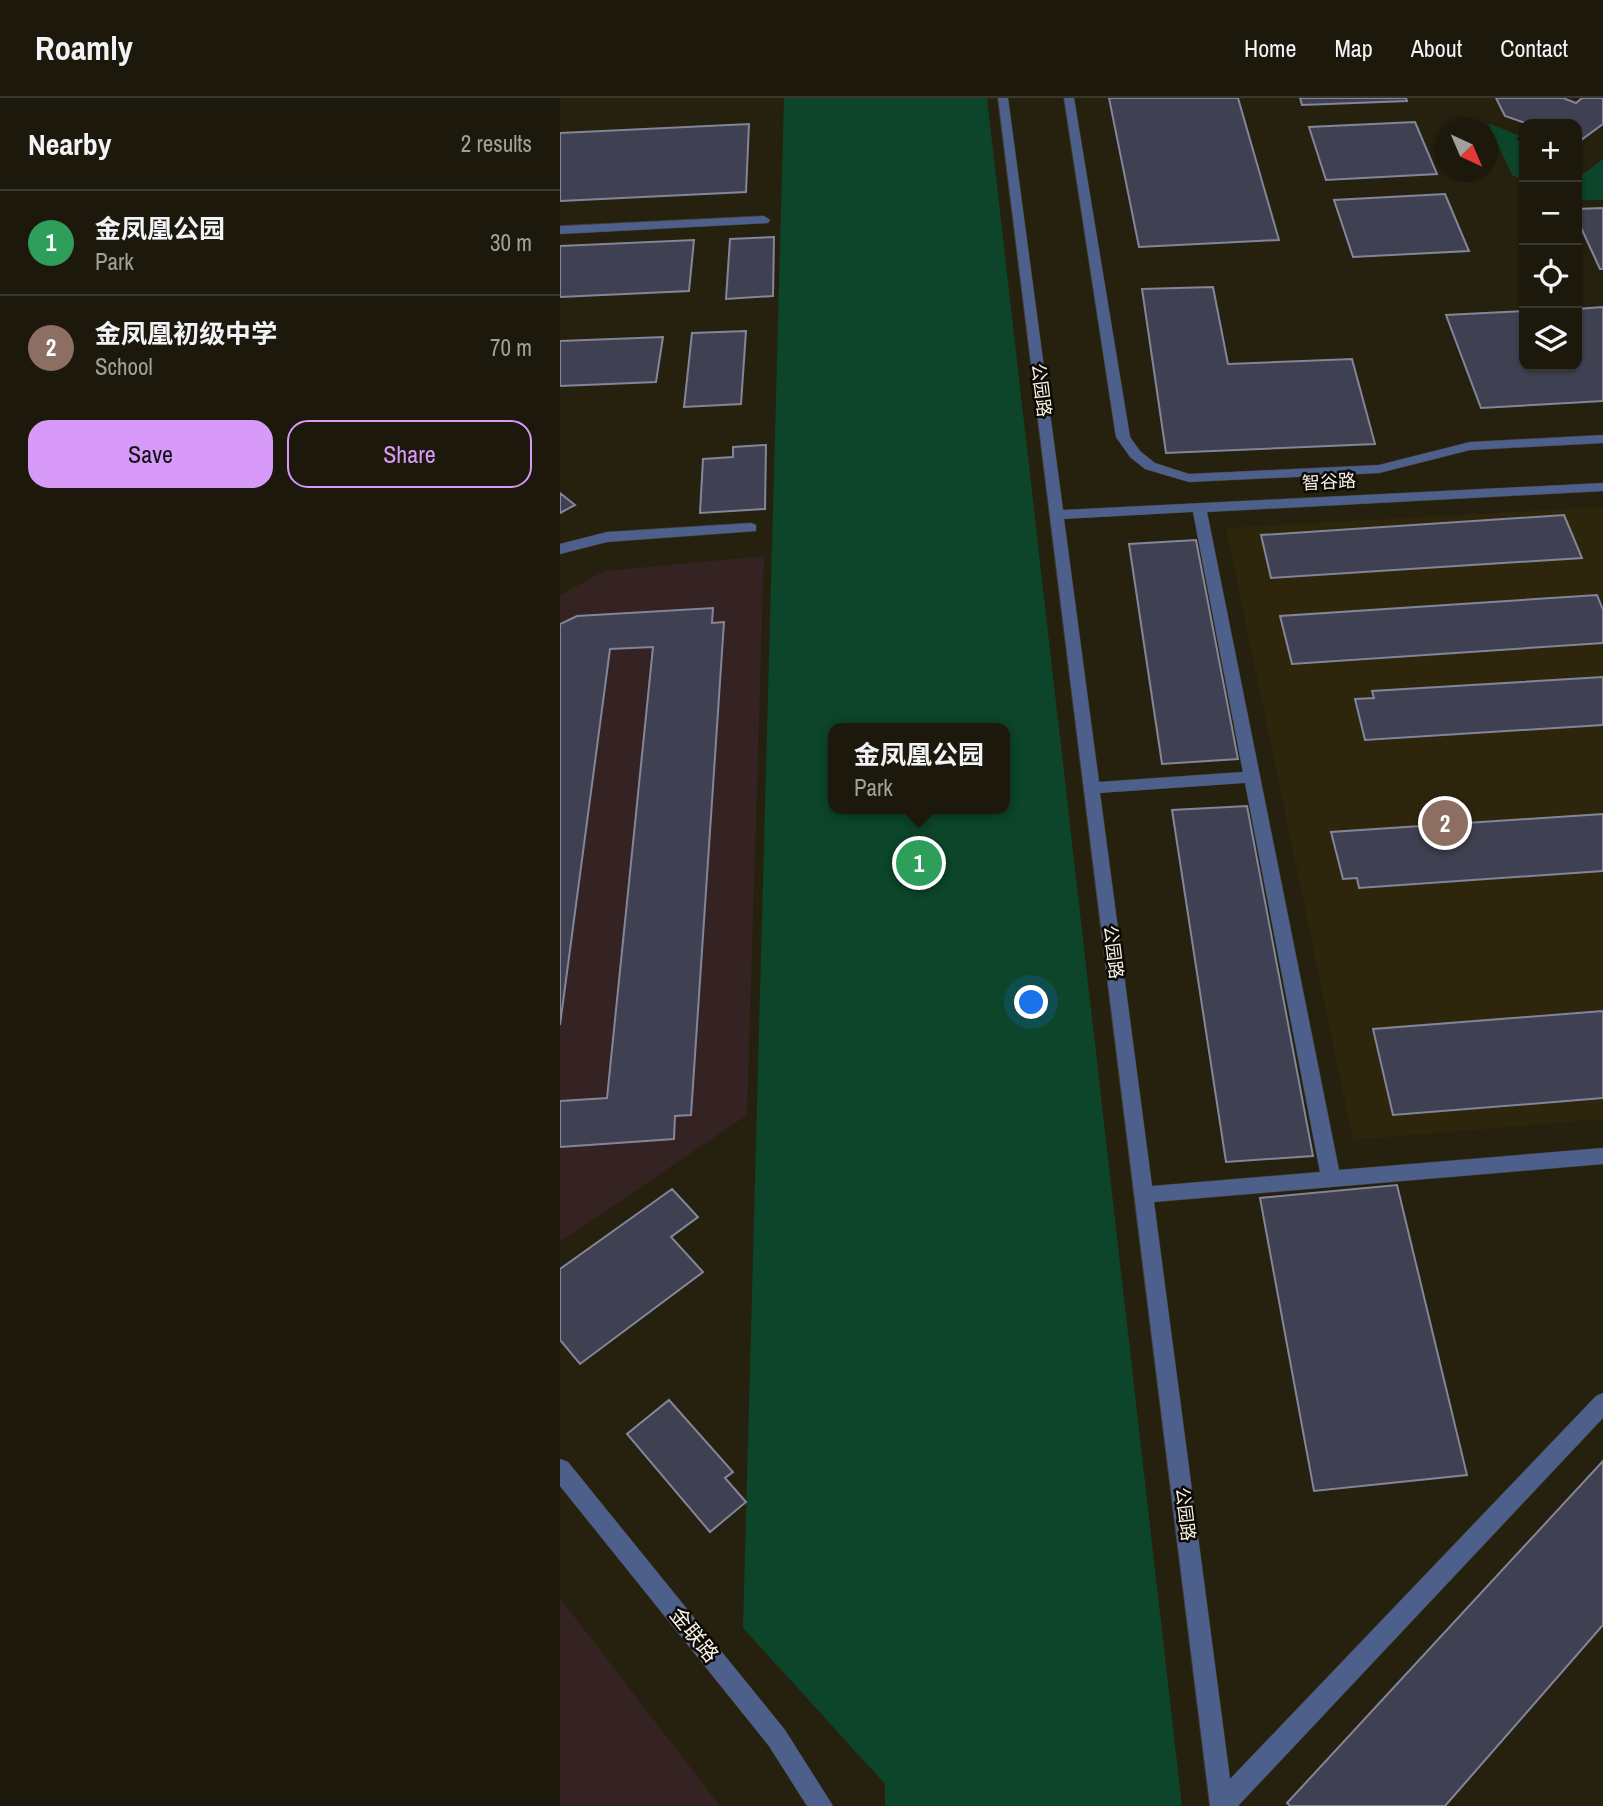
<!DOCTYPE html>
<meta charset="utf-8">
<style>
body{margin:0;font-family:"Archivo Narrow","Noto Sans SC",sans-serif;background:#252114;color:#f1f3f6}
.controls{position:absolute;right:21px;top:21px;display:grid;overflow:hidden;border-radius:14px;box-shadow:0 2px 5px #0004}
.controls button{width:63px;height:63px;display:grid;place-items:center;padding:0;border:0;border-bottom:2px solid #3a372c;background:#1c180b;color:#f1f3f6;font:35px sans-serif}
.compass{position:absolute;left:875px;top:21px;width:63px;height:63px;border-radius:50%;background:#1c180b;box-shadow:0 2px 5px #0004;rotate:136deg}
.you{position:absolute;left:472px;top:905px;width:24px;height:24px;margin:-18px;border:5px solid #fff;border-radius:50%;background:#1a73e8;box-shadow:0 0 0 10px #1a73e833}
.badge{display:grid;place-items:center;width:46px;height:46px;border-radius:50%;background:#d89af8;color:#fff;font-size:23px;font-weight:700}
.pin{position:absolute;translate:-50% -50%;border:4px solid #fff;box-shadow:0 2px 7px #0006}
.popup{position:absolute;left:268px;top:625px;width:182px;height:91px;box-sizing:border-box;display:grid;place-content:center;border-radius:14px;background:#1c180b;filter:drop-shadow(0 2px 5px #0005);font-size:23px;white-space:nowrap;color:#a0a09d}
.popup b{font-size:26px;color:#f1f3f6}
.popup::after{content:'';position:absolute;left:50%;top:100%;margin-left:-14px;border:14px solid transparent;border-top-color:#1c180b}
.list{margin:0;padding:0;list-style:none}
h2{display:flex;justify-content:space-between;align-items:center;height:91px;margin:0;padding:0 28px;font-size:30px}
h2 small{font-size:23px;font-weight:400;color:#a0a09d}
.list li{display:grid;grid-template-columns:46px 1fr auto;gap:21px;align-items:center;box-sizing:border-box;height:105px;padding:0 28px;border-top:2px solid #3a372c}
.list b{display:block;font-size:26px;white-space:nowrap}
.list p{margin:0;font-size:23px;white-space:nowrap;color:#a0a09d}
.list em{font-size:23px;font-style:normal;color:#a0a09d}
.actions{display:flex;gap:14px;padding:21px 28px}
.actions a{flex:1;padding:16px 0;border:2px solid #d89af8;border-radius:21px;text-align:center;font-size:24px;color:#d89af8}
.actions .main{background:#d89af8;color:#111}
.icon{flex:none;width:38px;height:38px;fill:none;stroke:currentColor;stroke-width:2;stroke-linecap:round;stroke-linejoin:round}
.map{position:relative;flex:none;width:1043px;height:1708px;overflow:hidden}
header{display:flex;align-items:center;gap:42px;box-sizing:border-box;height:98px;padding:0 35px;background:#1c180b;border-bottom:2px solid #3a372c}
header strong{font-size:33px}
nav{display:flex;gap:38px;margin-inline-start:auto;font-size:24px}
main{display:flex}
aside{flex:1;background:#1c180b}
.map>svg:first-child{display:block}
</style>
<header>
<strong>Roamly</strong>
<nav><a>Home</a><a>Map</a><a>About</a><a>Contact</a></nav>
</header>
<main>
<aside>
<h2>Nearby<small>2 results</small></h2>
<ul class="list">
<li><span class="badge" style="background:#2e9e5b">1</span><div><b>金凤凰公园</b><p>Park</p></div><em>30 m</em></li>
<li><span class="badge" style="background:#8d6e63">2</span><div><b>金凤凰初级中学</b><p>School</p></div><em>70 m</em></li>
</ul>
<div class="actions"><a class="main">Save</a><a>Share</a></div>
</aside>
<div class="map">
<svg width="1043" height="1708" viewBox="0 0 1043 1708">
<rect width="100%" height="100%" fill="#26200f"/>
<path fill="#352222" d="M204,458l-17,559 -187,127v-647l44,-24z
M0,1500l160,208h-160z"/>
<path fill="#2e250d" d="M1043,409v612l-250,21 -127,-612z"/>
<path fill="#0c4529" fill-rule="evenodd" d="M224,0h203l195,1708h-297v-22l-142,-156zM273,630h172v81h-172z
M928,25l32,13 -4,3 8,4v37l-12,-5z
M1043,61v41h-26v-21z"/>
<path fill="#3f4152" stroke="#838599" stroke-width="2" d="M549,0h129l41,142 -140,7z
M740,0h106l1,3 -105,4z
M936,0h67l13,5 6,-5h21v26l-26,19v-19h-49l-23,-8z
M855,24l22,52 -111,6 -17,-53z
M189,26l-3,68 -186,9v-68z
M885,96l24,57 -116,6 -19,-57z
M1043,110v61h-3l-23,-50v-10z
M214,139l-1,59 -47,3 4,-60z
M134,142l-5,51 -129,6v-51z
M653,189l15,77 124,-5 23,85 -209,9 -24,-164z
M1043,209v94l-122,7 -35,-93 78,-4v55h53v-57z
M186,233l-5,73 -57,3 8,-74z
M103,239l-7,45 -96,4v-45z
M206,347l-1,64 -65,4 3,-54 30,-2v-10z
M0,395l15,12 -15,8z
M1004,417l18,43 -311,20 -10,-43z
M636,442l42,219 -76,5 -33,-220z
M1037,497l6,15v33l-311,21 -12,-48z
M153,510l-1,15 12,-1 -33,493 -16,1 -1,23 -114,8v-46l47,-3 46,-451 -43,2 -50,376v-401l17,-8z
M1043,579v48l-238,15 -10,-41 19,-1 -2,-7z
M687,708l66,350 -87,6 -54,-352z
M1043,716v57l-244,17 -2,-10 -14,1 -12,-47z
M1043,913v87l-210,17 -20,-86z
M837,1087l70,290 -153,16 -54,-293z
M112,1091l26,28 -27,20 32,35 -123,92 -20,-24v-71z
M109,1302l64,72 -8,6 21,24 -36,30 -83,-98z
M1043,1363v164l-158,181h-155l-3,-3z"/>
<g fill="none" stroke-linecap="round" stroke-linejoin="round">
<defs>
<path id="lane" d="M438,0h10l55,412 540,-27v8l-396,21 132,658 264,-22v16l-449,38 76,577 366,-383 7,-3v25l-365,388h-28zM633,414l50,260 -144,10 -35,-263zM685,685l75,389 -168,14 -52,-393z
M504,0h10l56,339 10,14 15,12 34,11 190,-9 91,-23 133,-7v8l-133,7 -91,23 -190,9 -44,-13 -15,-12 -14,-20z
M204,118l6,4 -2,3 -208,11v-8z
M191,425l5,2v6l-149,11 -47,12v-10l47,-12z
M0,1361l8,3 217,268 48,76h-26l-38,-60 -209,-260z"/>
</defs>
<use href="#lane" stroke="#433d2d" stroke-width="1"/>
<use href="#lane" fill="#4d608b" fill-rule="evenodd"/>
</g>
<g text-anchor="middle" stroke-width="5" stroke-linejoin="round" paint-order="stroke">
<g font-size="18" fill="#f6f1e7" stroke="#0d0a04">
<text transform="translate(481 292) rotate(83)" y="6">公园路</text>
<text transform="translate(769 384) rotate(-3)" y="6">智谷路</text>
<text transform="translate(553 854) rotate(83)" y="6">公园路</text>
<text transform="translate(625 1416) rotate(83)" y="6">公园路</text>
</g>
<g font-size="21" fill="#f6f1e7" stroke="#0d0a04">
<text transform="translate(134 1537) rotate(51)" y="7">金联路</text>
</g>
</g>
</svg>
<div class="controls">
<button>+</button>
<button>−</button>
<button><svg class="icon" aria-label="locate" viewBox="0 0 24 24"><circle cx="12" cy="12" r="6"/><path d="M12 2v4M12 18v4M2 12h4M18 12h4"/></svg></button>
<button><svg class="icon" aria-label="layers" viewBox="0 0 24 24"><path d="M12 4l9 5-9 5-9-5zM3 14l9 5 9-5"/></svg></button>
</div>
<svg class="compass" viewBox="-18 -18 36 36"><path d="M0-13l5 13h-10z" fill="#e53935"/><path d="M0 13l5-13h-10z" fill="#a0a09d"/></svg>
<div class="you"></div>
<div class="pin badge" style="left:359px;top:765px;background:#2e9e5b">1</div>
<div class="popup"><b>金凤凰公园</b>Park</div>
<div class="pin badge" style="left:885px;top:725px;background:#8d6e63">2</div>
</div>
</main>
